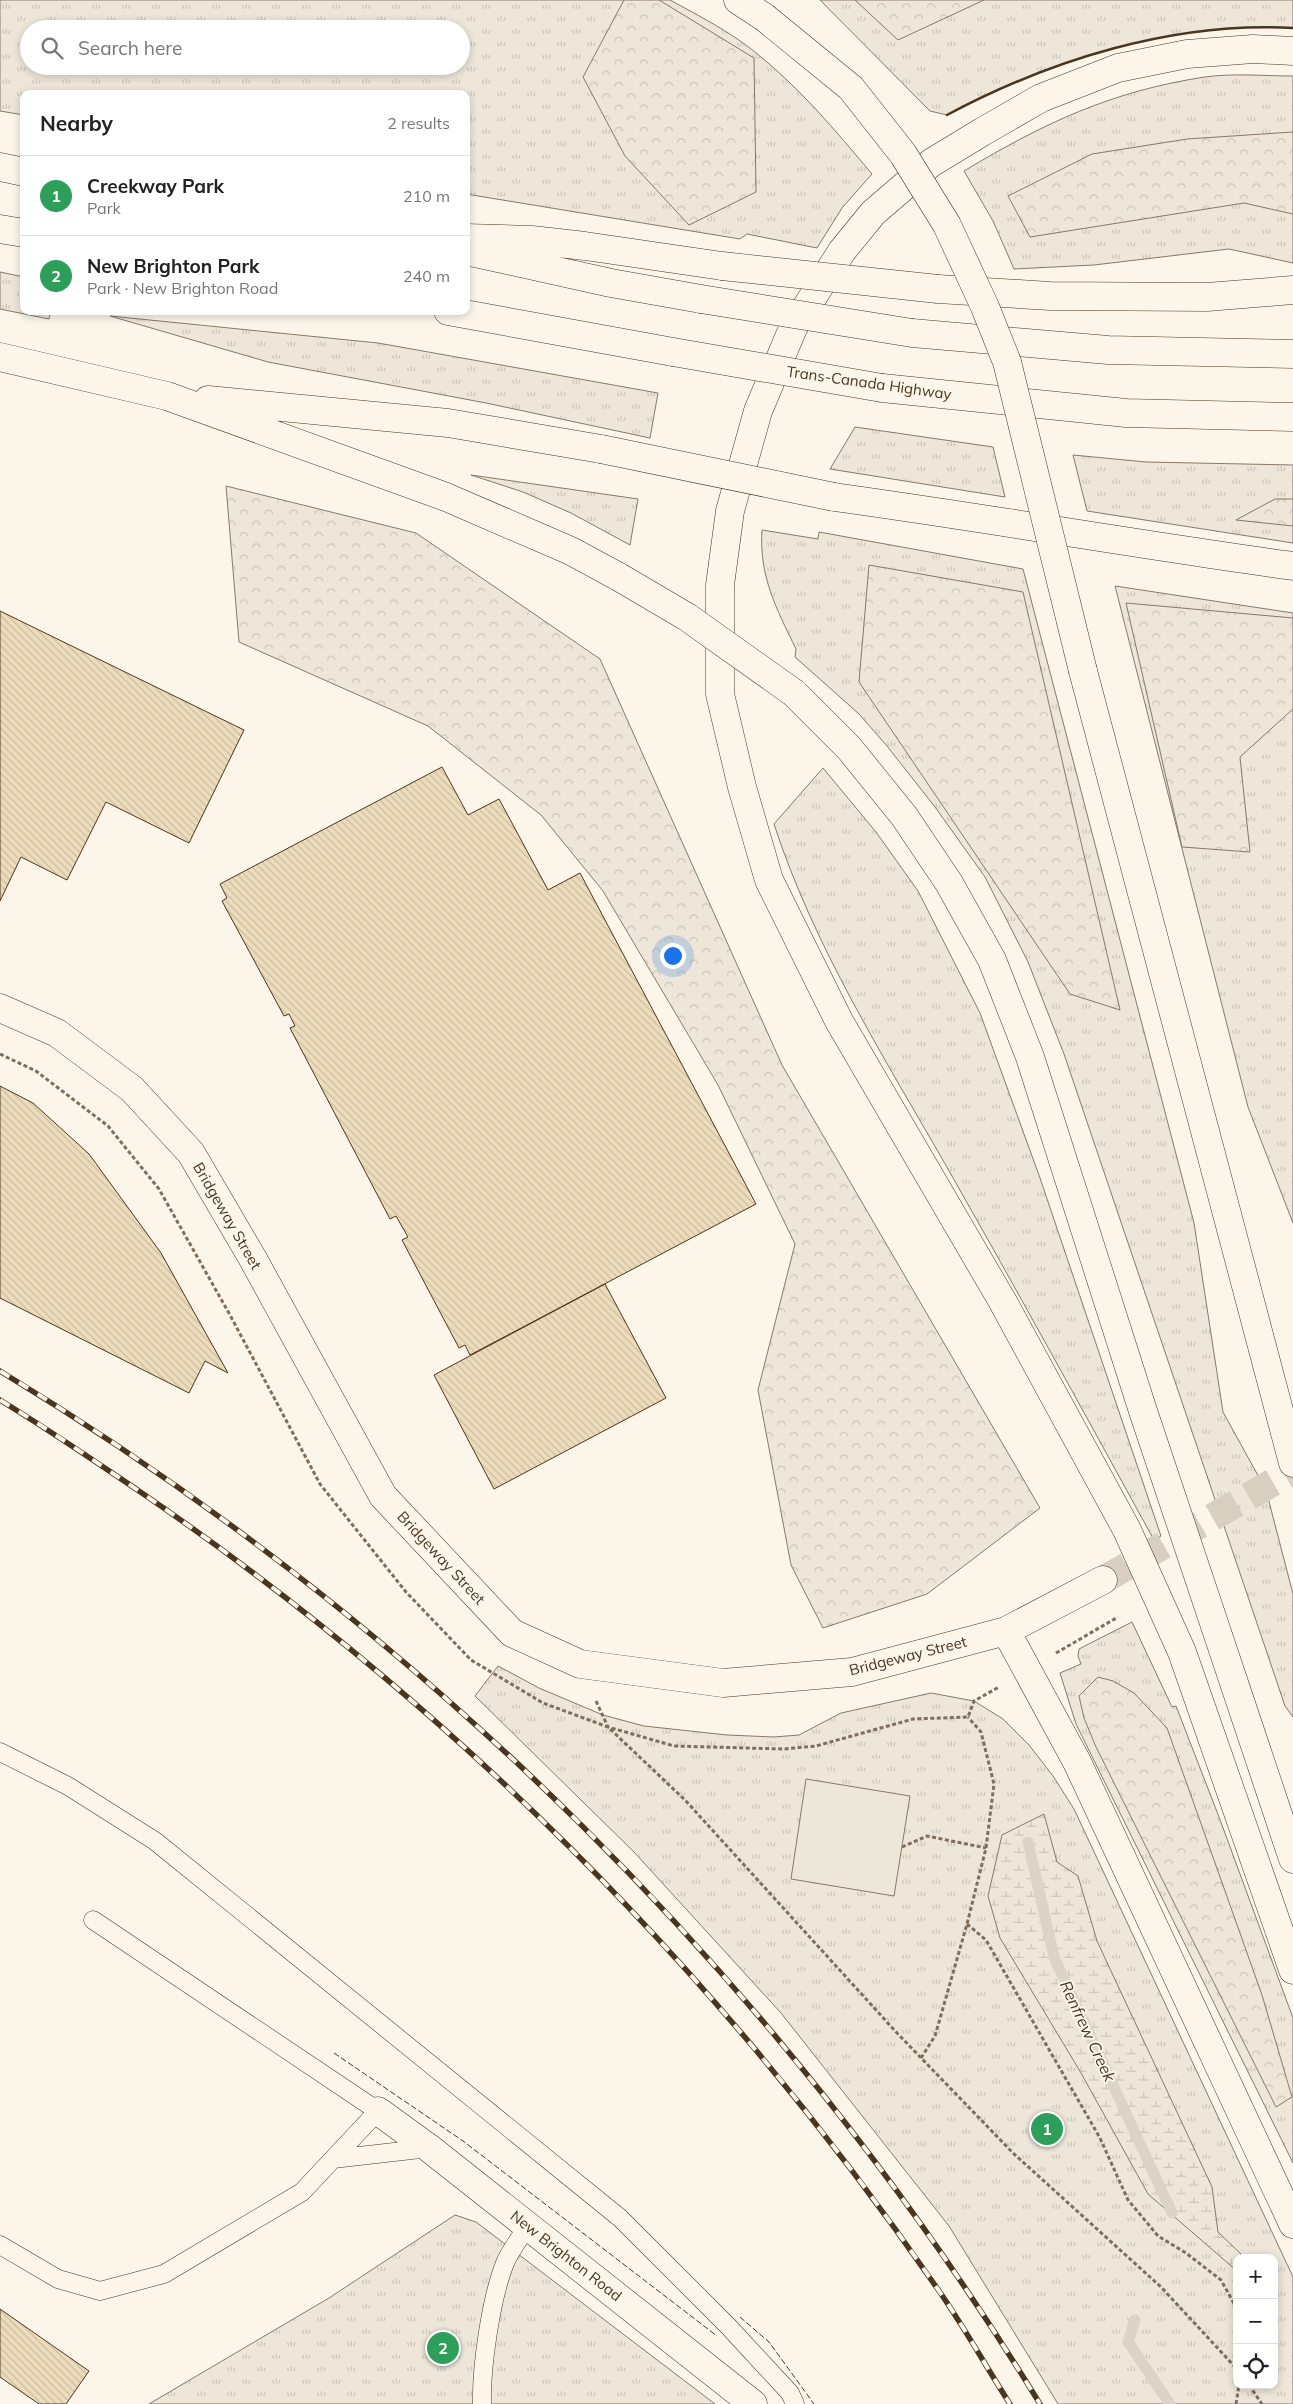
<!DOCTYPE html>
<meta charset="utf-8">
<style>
body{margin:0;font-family:Mulish,sans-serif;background:#f6f6f6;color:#222}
.controls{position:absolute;right:15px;bottom:15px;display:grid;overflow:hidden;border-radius:10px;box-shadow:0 2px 8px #0003}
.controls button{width:45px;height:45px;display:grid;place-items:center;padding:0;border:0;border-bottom:1px solid #e0e0e0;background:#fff;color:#222;font:25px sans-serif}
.you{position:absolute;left:672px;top:955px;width:18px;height:18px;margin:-12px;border:4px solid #fff;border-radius:50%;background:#1a73e8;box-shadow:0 0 0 8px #1a73e833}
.badge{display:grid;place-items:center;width:32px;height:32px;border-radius:50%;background:#b45309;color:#fff;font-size:16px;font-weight:700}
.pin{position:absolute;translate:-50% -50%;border:2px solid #fff;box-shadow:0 1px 5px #0006}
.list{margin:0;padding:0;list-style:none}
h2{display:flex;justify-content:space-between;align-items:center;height:65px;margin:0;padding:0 20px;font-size:21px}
h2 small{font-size:16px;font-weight:400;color:#767676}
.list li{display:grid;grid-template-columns:32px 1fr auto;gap:15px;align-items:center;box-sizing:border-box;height:80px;padding:0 20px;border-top:1px solid #e0e0e0}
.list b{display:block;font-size:19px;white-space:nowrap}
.list p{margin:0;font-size:16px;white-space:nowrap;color:#767676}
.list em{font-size:16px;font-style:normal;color:#767676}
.icon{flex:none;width:28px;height:28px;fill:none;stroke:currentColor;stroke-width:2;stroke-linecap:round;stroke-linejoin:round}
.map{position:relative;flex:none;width:1293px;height:2404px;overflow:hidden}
.search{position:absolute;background:#fff;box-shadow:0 2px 8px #0003;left:20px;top:20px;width:450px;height:55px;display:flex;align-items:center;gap:12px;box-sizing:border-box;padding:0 18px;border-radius:28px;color:#767676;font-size:19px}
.panel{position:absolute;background:#fff;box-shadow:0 2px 8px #0003;left:20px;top:90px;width:450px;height:225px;border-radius:10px}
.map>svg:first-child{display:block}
</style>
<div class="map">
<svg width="1293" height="2404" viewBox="0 0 1293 2404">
<defs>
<pattern id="grass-tufts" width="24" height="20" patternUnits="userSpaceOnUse" patternTransform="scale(1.25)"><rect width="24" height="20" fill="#ede6d9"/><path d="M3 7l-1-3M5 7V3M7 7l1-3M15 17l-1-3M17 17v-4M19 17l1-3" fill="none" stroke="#cdc6ba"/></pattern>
<pattern id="forest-crowns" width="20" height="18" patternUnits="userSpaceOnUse" patternTransform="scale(1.25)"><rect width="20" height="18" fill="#ede6d9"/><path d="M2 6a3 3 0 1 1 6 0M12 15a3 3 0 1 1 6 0" fill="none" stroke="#cdc6ba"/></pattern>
<pattern id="wetland-marsh" width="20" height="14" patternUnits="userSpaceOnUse" patternTransform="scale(1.25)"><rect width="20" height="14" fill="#ede6d9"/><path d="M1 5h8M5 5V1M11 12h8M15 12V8" fill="none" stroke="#cdc6ba"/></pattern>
<pattern id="building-back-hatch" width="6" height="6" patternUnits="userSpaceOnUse" patternTransform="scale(1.25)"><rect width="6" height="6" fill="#ecdcbc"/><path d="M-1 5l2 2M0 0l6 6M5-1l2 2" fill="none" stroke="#ccbda1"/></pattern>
</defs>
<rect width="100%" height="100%" fill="#fbf6e9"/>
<path fill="url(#grass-tufts)" stroke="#887966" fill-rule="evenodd" d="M0,0h670c29,16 59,31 85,52 45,36 80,78 117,122l-30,34 -25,40 -70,-14 -7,5 -274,-45v-100h-442v21l-24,-4zM29,29h432v37h-432z
M820,0h473v28c-119,-7 -243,32 -346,87l-17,-4z
M1293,76v187l-64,-14 -135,16 -80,4 -21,-48 -29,-50c80,-48 148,-80 241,-94 28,-4 59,-1 88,-1z
M0,272l24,5v34h27l-2,8 -49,-10z
M110,316l268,27 280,50 -8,45 -164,-35 -218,-41z
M855,427l138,20 12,50 -175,-28z
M1073,455l73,7 147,3v78l-206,-32z
M471,475l167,24 -8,46 -59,-32 -48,-21z
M762,530l56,9 1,-7 204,37 171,654 29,189 43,78 27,104v123l-8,-11 -221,-652 -36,-92 -43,-85 -50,-70 -48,-61 -28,-32 -64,-57 1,-8c-20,-41 -37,-73 -34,-119z
M1115,586l178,27v610l-45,-116z
M823,768l53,64 42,59 62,122 60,165 121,358 -7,4c-68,-124 -136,-248 -206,-371 -64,-112 -134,-222 -174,-345z
M1132,1622l40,85 4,-1 43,111 74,201v145l-217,-439 -16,-51 21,-9 -3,-8 1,-7z
M498,1666l41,22 64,27 41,11 83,9 47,2 25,-2 42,-22 90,-20 43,8 29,18 26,26 24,31 21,33 219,468v127h-235l-109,-178 -168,-213 -147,-161 -159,-156zM1237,2258h37v127h-37z
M455,2215l21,7 239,182h-566l180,-106z"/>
<path fill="url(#forest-crowns)" stroke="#887966" d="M624,0h35l95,58 2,134 -67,33 -64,-69 -42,-79z
M855,0h129l-86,40z
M1293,132v82l-49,-11 -214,34 -22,-41 84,-42 95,-15z
M226,486l190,47 184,126 182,406 258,443 -113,86 -104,34 -32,-63 -33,-175 37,-146 -77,-159 -115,-194 -62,-76 -113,-89 -189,-84z
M1275,499h18v27l-57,-6z
M869,565l154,27 97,418 -50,-16 -211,-312z
M1126,603l167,15v91l-53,48 10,95 -68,-5z
M1098,1677l15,4 21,12 33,35 95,267 30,102 -16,10 -180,-360 -12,-29 -5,-22z"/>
<path fill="url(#wetland-marsh)" stroke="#887966" d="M1044,1814l13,48 21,14 19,65 115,246 6,45 23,22 -1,4h-3v13l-89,-77 -67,-121 -81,-135 -12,-42 14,-61z"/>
<path fill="#ede7d9" stroke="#887966" d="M806,1779l104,17 -16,100 -103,-17z"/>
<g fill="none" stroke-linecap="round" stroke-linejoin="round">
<path stroke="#dcd4c6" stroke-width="11" d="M1028,1842l26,115 118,256
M1135,2320l-7,22 42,62"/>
</g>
<path fill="url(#building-back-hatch)" stroke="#4a3520" d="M0,611l244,119 -55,113 -83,-41 -39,78 -46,-23 -21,44z
M442,767l26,48 31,-16 49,91 32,-17 176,331 -286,151 -5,-10 -6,3 -57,-108 6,-3 -12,-21 -6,3 -100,-191 5,-2 -6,-12 -5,2 -62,-115 5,-3 -7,-14z
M0,1086l33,17 56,51 72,99 67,120 -23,-12 -16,32 -189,-95z
M605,1284l61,114 -172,91 -60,-114z
M0,2309l89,62 -23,33h-27l-39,-27z"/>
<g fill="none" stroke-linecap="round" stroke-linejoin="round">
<path stroke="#d8cfc1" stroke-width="28" stroke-dasharray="28 14" stroke-linecap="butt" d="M1103,1580l190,-109"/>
<defs>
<path id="service" d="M0,1752l68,34 87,55 465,377 108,108 62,67 5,11
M333,2159l96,-11
M0,2245l58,34 42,12 64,-17 138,-82 76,-81 -285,-191
M482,2404c-1,-37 9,-106 23,-141 5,-12 15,-25 22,-36"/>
<path id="minor" d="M378,2111l51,37 324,256"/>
<path id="tertiary" d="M0,1008l57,25 75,56 59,64 62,106 130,237 129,137 68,31 143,19 129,-11 154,-41 97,-51"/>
<path id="secondary" d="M1006,1631l71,131 216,462"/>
<path id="motorway" d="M738,0l26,17
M1293,51l-40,-2 -66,5 -69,14 -77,30 -59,34 -51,31 -58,50 -31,38 -49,77 -35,83 -28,100 -10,74v109l22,93 27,93 70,141 164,281 124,228 55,122 111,318
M0,167l24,5
M0,229l24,4
M466,238l66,2 53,6 137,20
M466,251l145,32 90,16
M938,289l112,7 157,1 86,-7
M448,311l225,41
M912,333l196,17 185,4
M0,357l167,39 279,101 125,54 48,26
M882,388l244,25 167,4
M208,400l240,23 153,26
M834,497c153,21 306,48 459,69
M1083,671l210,792
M794,693l55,55 55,68 45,67 43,77 38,97 113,354 150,448"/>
</defs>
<use href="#service" stroke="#4a3520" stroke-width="19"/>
<use href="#minor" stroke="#4a3520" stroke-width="29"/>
<use href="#tertiary" stroke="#4a3520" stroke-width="29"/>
<use href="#secondary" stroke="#4a3520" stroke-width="29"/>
<use href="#motorway" stroke="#4a3520" stroke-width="29"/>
<path stroke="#7f6f5c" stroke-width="3" stroke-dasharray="4 2.5" stroke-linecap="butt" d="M0,1054l36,17 72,55 51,63 71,126 90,169 86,108 65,68 72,43 65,24 77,73 212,233 116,120 148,134 76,82
M1056,1653l62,-36
M596,1701l12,26 66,19 110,3 32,-3 97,-27 55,-2 6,-16 25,-14
M902,1847l25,-11 59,12
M967,1924l19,16 114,198 28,62 30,36 28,17 35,27 16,29
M921,2058l14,-22 32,-112 19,-76 8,-64 -13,-52 -13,-15
M1249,2385l13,19
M1236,2404l3,-19"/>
<use href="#service" stroke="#fbf6e9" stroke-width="18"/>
<use href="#minor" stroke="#fbf6e9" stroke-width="28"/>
<use href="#tertiary" stroke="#fbf6e9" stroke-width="28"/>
<use href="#secondary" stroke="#fbf6e9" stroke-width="28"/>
<use href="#motorway" stroke="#fbf6e9" stroke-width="28"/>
<defs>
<path id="rail" d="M0,1371c423,256 782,612 1040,1033
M0,1400c48,29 93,60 139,91 315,215 581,483 798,797 26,37 48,77 73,116"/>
</defs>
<use href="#rail" stroke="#4a3520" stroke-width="5.5"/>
<use href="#rail" stroke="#fbf6e9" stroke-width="4" stroke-dasharray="11" stroke-linecap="butt"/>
<defs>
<path id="motorway-bridge" d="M764,17l87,71 52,66 44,71 38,82 22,55 76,309
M722,266l216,23
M701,299l211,34
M673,352l209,36
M601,449l233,48
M619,577l68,40 107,76"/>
</defs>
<use href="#motorway-bridge" stroke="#4a3520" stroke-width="29" stroke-linecap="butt"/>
<use href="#motorway-bridge" stroke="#fbf6e9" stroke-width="28"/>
<path stroke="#4a3520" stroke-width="1" stroke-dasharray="6 2.5" stroke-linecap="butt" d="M334,2053l129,88 254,195
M740,2317l29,25 45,62"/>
<path stroke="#4a3520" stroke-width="2.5" d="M947,115c103,-55 227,-94 346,-87"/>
</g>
<g text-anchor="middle" stroke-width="4" stroke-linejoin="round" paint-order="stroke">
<g font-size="15" fill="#4a3520" stroke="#fbf6e9">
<text transform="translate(869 383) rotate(8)" y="5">Trans-Canada Highway</text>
<text transform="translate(227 1216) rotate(60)" y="5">Bridgeway Street</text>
<text transform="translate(441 1558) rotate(47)" y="5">Bridgeway Street</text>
<text transform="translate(908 1656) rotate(-14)" y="5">Bridgeway Street</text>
<text transform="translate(566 2256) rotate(38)" y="5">New Brighton Road</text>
</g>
<g font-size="16" font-style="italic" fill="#4a3520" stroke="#fbf6e9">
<text transform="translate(1088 2031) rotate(65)" y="6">Renfrew Creek</text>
</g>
</g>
</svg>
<div class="controls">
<button>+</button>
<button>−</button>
<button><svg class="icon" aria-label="locate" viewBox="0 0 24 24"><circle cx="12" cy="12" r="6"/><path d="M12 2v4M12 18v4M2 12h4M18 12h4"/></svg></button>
</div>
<div class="you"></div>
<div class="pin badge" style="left:1047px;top:2129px;background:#2e9e5b">1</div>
<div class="pin badge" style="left:443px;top:2348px;background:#2e9e5b">2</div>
<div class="search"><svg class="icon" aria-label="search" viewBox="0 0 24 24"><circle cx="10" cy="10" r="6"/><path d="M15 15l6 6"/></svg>Search here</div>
<section class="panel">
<h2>Nearby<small>2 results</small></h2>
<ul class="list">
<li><span class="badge" style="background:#2e9e5b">1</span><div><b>Creekway Park</b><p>Park</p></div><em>210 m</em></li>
<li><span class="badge" style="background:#2e9e5b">2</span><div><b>New Brighton Park</b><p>Park · New Brighton Road</p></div><em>240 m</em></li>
</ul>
</section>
</div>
